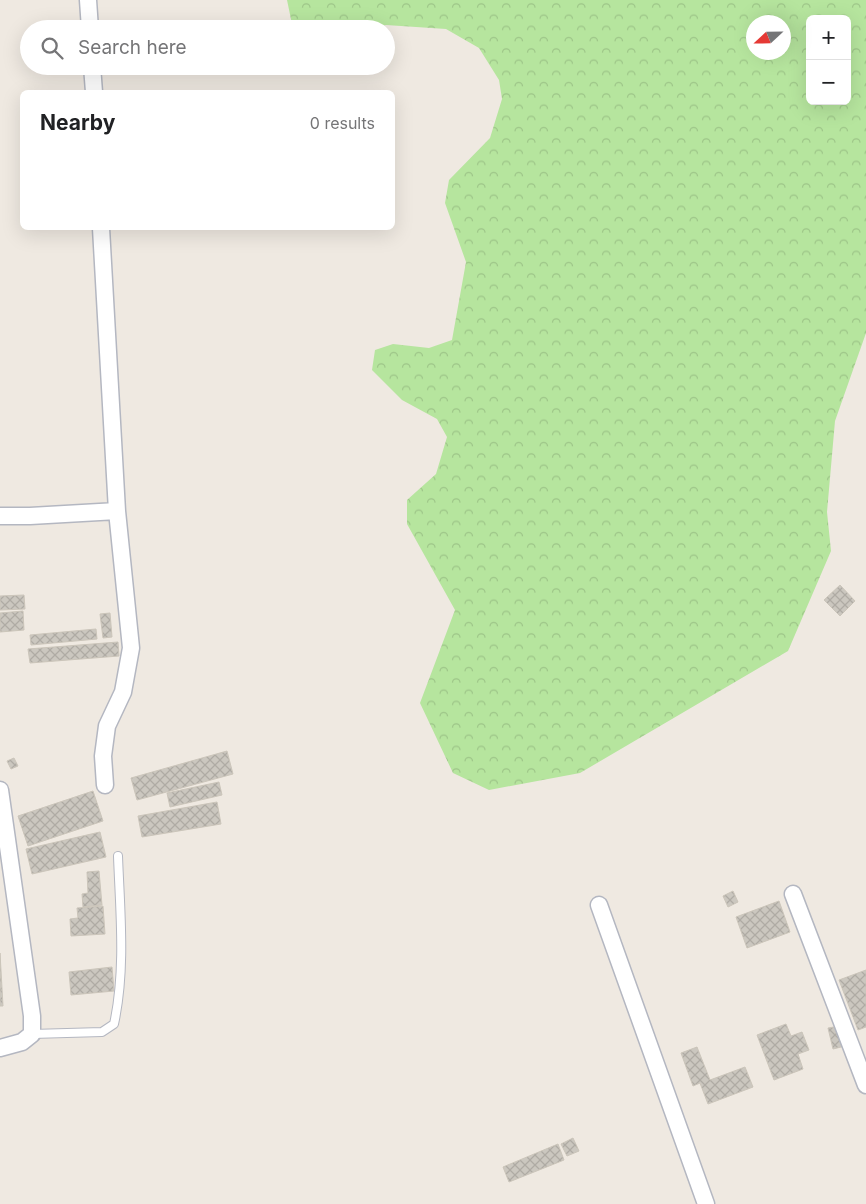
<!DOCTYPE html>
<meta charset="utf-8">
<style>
body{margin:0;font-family:Inter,sans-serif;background:#f6f6f6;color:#202124}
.controls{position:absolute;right:15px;top:15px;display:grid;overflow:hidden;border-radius:8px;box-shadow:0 5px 20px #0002}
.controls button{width:45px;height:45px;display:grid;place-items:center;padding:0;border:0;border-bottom:1px solid #e0e0e0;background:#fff;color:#202124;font:25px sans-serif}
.compass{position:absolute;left:746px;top:15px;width:45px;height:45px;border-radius:50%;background:#fff;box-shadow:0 5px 20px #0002;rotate:248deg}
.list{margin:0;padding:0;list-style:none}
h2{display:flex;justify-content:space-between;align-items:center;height:65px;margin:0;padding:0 20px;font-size:21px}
h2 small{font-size:16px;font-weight:400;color:#757577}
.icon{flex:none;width:28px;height:28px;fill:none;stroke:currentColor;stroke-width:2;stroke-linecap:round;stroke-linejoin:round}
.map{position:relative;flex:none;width:866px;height:1204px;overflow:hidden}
.search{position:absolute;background:#fff;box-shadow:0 5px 20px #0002;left:20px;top:20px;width:375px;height:55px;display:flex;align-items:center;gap:12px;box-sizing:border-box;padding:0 18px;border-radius:28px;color:#757577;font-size:19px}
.panel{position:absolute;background:#fff;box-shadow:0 5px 20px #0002;left:20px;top:90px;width:375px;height:140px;border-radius:8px}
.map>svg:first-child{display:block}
</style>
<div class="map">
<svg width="866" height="1204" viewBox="0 0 866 1204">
<defs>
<pattern id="forest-crowns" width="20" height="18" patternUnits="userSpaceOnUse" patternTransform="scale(1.25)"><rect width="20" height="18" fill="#b6e59e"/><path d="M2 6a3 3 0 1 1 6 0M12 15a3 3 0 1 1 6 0" fill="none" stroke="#9dc588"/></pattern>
<pattern id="building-cross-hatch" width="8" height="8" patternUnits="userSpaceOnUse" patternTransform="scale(1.25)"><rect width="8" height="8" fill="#cbc7bf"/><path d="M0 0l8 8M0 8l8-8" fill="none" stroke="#afaba4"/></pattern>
</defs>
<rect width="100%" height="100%" fill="#efe9e1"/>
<path fill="url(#forest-crowns)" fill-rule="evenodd" d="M287,0h579v333l-31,88 -8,91 4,39 -43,100 -208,122 -91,17 -36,-17 -33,-70 35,-93 -48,-86v-24l29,-26 11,-37 -10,-18 -35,-19 -30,-30 3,-20 18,-6 36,4 23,-8 14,-78 -21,-59 4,-23 41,-42 12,-39 -3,-19 -20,-32 -33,-19 -60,-4 -15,4h-78zM810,19h37v82h-37zM754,22h30v30h-30z"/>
<path fill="url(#building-cross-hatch)" stroke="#cbc5ba" d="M840,585l15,16 -15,15 -16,-16z
M24,595l1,14 -25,1v-14z
M23,611l1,19 -24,2v-19z
M110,613l2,24 -9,1 -3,-24z
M96,629l1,10 -66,6 -1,-10z
M118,642l1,14 -89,7 -2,-14z
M227,751l6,23 -96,26 -6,-22z
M14,758l4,8 -7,3 -4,-8z
M219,782l3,13 -52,12 -3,-14z
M93,791l10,30 -75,25 -10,-30z
M217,802l4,22 -79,13 -4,-21z
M100,832l6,25 -74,17 -6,-25z
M99,871l3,34 -19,2 -1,-13 6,-1 -1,-21z
M733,891l5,11 -10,5 -5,-11z
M779,901l11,31 -43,16 -11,-31z
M103,906l2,28 -34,2 -1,-17 8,-1 -1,-10z
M0,953l3,53h-3z
M112,967l2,24 -43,4 -2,-23z
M866,970v57l-8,3 -19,-50z
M786,1024l5,12 11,-4 7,18 -11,4 5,15 -29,11 -17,-45z
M840,1026l5,20 -12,3 -5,-21z
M697,1047l13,33 35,-13 8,20 -45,17 -8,-21 -7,3 -12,-33z
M573,1138l6,13 -12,5 -6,-12z
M558,1144l6,16 -55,22 -6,-15z"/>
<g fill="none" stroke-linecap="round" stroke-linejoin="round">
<defs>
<path id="service" d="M32,1034l70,-2 12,-8c12,-55 6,-113 4,-168"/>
<path id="minor" d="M88,0l2,29
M92,66l2,26
M0,516h30l87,-5 -16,-283
M105,785l-2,-29 4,-30 16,-34 8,-44 -14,-137
M0,790l32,226v18l-10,8 -22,6
M793,894l73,191
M599,905l107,299"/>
</defs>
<use href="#service" stroke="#b4b7c1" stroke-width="10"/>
<use href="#minor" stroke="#b4b7c1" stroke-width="19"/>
<use href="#service" stroke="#fff" stroke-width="8"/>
<use href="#minor" stroke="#fff" stroke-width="16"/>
</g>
</svg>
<div class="controls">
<button>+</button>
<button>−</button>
</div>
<svg class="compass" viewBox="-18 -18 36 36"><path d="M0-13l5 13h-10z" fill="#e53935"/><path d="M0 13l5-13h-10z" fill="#757577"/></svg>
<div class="search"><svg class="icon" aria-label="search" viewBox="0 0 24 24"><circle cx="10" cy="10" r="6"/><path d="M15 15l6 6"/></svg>Search here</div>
<section class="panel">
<h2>Nearby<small>0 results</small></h2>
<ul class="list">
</ul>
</section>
</div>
